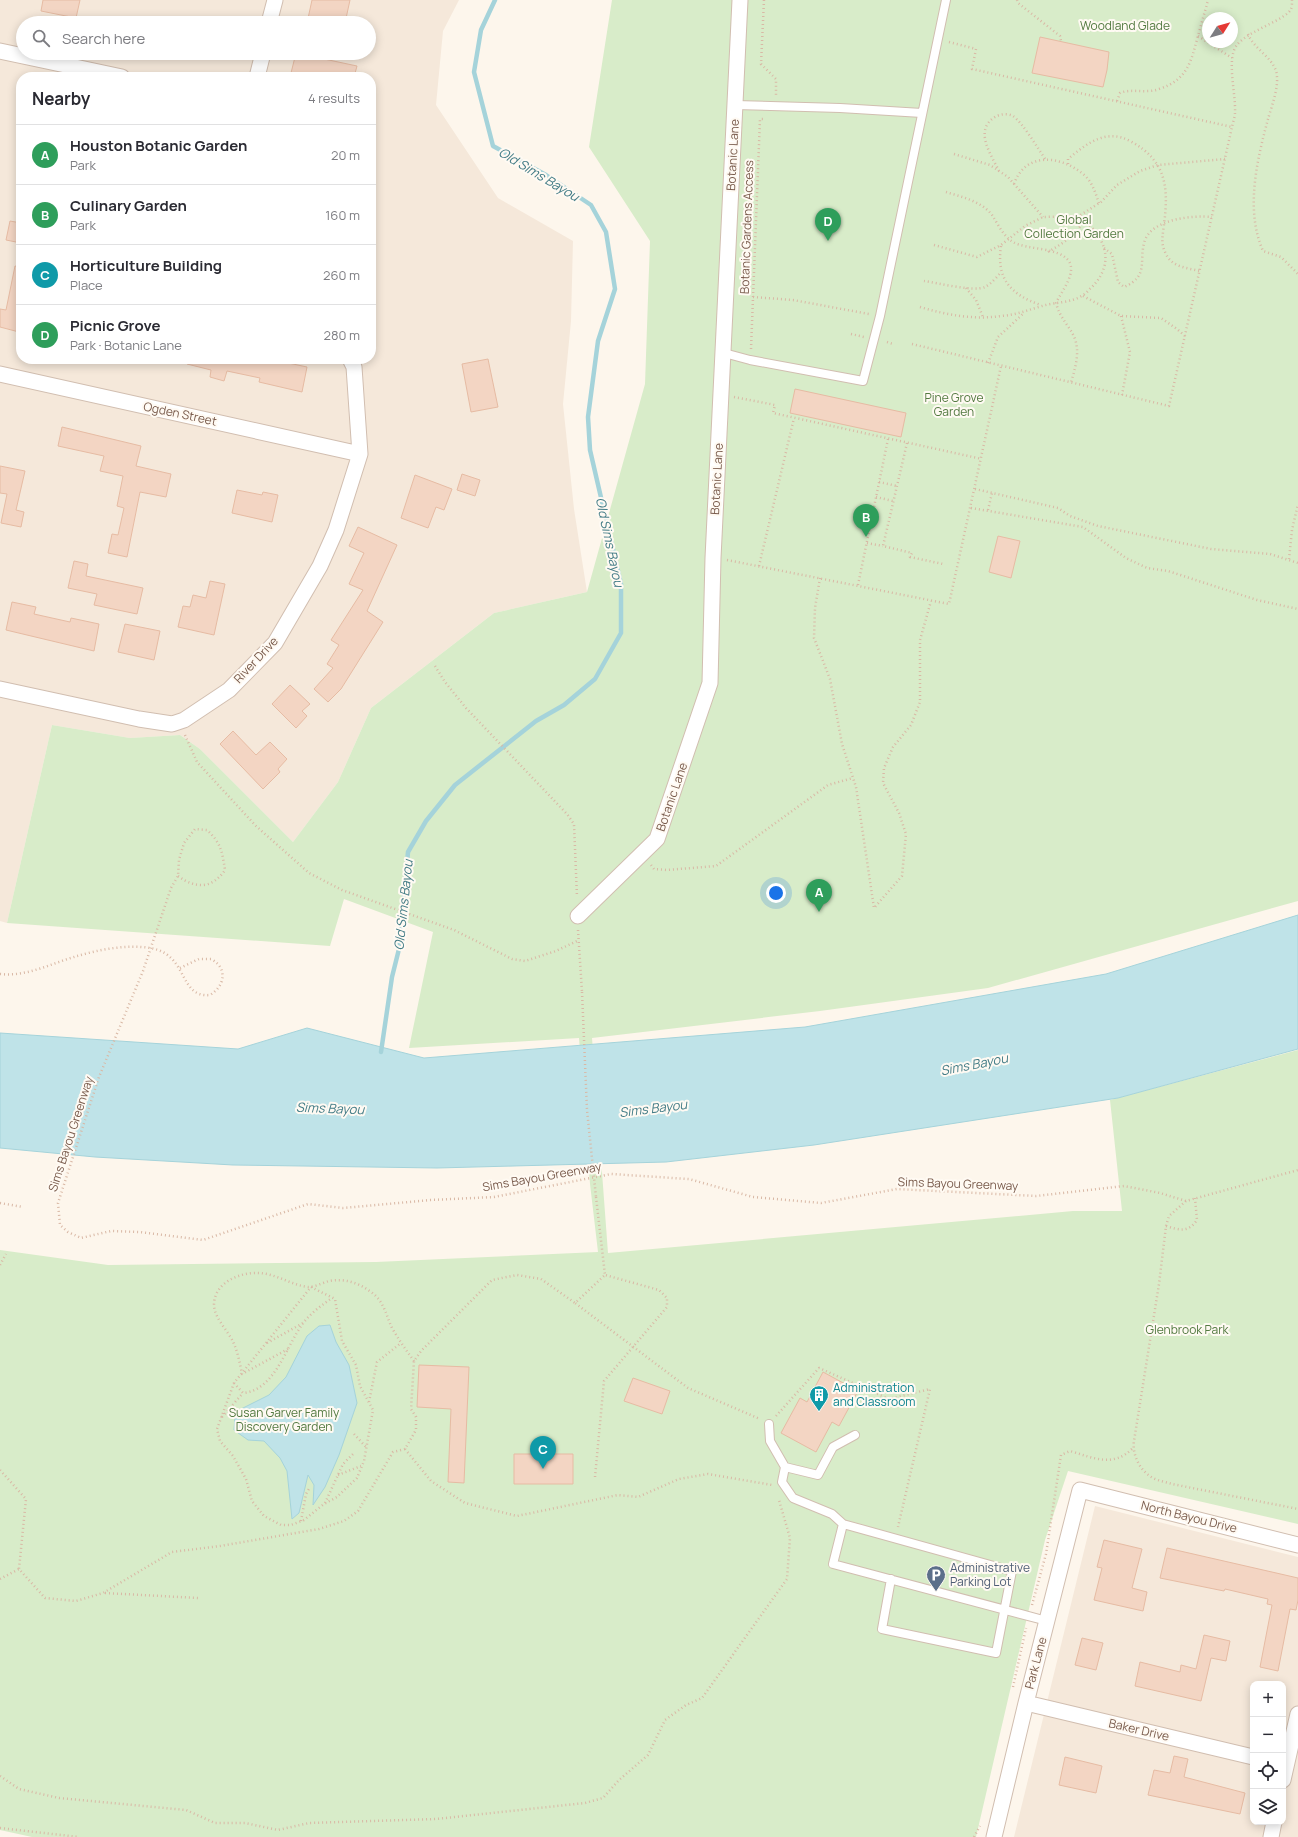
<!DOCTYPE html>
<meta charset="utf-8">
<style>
body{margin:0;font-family:Manrope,sans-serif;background:#f2f2f3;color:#2b2b33}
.controls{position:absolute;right:12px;bottom:12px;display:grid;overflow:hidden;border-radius:8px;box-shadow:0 2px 10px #0003}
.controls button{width:36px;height:36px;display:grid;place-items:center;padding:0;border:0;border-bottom:1px solid #e1e1e2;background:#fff;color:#2b2b33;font:20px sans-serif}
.compass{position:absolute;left:1202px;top:12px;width:36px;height:36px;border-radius:50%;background:#fff;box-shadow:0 2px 10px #0003;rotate:53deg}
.you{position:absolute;left:776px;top:893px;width:14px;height:14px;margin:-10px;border:3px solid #fff;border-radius:50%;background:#1a73e8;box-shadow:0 0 0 6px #1a73e833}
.badge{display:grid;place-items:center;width:26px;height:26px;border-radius:50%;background:#0b8043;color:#fff;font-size:13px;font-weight:700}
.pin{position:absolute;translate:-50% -33px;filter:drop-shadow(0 1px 2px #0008)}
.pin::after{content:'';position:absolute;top:21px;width:14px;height:12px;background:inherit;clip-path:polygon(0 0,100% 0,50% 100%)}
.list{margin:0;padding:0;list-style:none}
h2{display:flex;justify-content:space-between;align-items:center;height:52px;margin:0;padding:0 16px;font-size:17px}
h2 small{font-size:13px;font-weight:400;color:#7c7c81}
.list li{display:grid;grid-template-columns:26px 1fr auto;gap:12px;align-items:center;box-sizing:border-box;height:60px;padding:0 16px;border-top:1px solid #e1e1e2}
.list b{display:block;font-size:15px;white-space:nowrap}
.list p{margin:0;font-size:13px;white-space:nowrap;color:#7c7c81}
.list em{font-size:13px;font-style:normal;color:#7c7c81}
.icon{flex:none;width:22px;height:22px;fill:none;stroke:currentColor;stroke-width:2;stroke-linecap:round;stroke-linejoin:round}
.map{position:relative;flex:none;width:1298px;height:1837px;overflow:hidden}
.search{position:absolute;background:#fff;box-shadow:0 2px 10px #0003;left:16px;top:16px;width:360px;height:44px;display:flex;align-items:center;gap:10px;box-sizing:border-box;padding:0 14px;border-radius:22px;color:#7c7c81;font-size:15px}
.panel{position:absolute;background:#fff;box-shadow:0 2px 10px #0003;left:16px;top:72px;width:360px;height:292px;border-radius:16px}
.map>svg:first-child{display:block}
</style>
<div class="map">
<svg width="1298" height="1837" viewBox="0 0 1298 1837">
<rect width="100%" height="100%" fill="#fdf6ec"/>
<path fill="#f5e8da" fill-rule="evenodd" d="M0,0h459l-16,31 -7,74 62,93 75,43 -2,80 -8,83 11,105 13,83 -93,21 -123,95 -33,74 -45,60 -93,-93 -20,-14 -50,3 -78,-13 -45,198 -7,-2zM23,23h346v30h-346zM21,77h350v282h-350z
M1095,1506l203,51v280h-284zM1253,1684h30v138h-30z"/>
<path fill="#d8ecc9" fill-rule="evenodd" d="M612,0h686v901l-310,87 -168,23 -228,27 16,215 465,-42h49l-12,-111 188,-50v474l-230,-53 -23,69 -69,297h-944l-32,-7v-580l108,15 268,-3 222,-10 -8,-68 -11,-146 -170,10 24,-116 -89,-33 -14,47 -323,-23 45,-198 78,13 50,-3 20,14 93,93 45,-60 33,-74 123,-95 93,-21 58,-208 5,-143 -61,-94zM1208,18h24v24h-24z"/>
<path fill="#bfe3e8" stroke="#a5d3da" d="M1298,915v134l-180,49 -304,47 -148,17 -229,6 -204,-3 -138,-8 -95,-9v-115l238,16 69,-21 117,30 381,-31 301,-53z
M330,1325l6,17 13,23 8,38 -18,52 -14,32 -12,18 1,-20 -6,-10 -9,38 -7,6 -5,-48 -7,-13 -16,-17 -16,-1 -14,-10 1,-13 4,-7 30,-15 17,-18 21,-41 12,-10z"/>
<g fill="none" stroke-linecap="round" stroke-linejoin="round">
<path stroke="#a5d3da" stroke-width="4.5" d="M381,1052l11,-75 7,-28 9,-97 18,-31 29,-36 81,-64 28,-16 31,-26 26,-46v-49l-31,-134 -2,-33 10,-76 17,-52 -9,-57 -15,-27 -45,-30 -53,-29 -19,-74 7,-42 14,-30"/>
</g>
<path fill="#f3d5c3" stroke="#e6bba3" d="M43,0h37l-4,18 -35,-7z
M312,0h38l-5,23 -23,-5 -1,5h-14z
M1040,37l69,15 -2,18 -4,17 -71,-14z
M296,53l61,13 -3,11h-64z
M10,221l11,2v20l-15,-3z
M15,266l6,1v55l-2,10 -19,-5v-18l6,1z
M187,359h83l37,8 -5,25 -43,-10 1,-4 -33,-7 -3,10 -14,-4 1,-7 -24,-6z
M488,359l10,48 -27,5 -9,-48z
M795,389l111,24 -5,24 -111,-24z
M62,427l79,19 -5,20 35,8 -5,23 -26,-5 -13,65 -19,-4 4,-19 6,1 6,-27 -7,-2 6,-30 -23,-5 4,-15 -46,-10z
M0,466l25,5 -9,39 8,2 -3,15 -20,-4 6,-29 -7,-1z
M462,474l18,6 -5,16 -18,-6z
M415,475l37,14 -8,21 -8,-3 -8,21 -27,-10z
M237,490l25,5 1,-3 15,3 -6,27 -40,-9z
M358,527l39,18 -30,66 16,11 -42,67 -13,13 -14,-13 19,-21 -6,-4 12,-19 -8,-5 32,-50 -14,-6 15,-31 -15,-7z
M998,536l22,5 -9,37 -22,-6z
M74,561l14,3 -2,12 57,12 -6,26 -43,-9 3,-11 -29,-6z
M210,581l15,3 -11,51 -36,-8 5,-21 7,1 3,-12 13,3z
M12,602l24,5 -2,7 36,8 1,-4 28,6 -5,27 -88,-21z
M125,624l35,7 -6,29 -36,-8z
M290,685l20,19 -8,7 5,5 -11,12 -24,-24z
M233,731l23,24 14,-13 17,17 -9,10 2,3 -17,17 -43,-45z
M419,1365l50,2 -5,116 -16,-1 3,-73 -34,-2z
M823,1372l35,19 -19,35 -7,-4 -16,30 -35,-19 19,-35 7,4z
M633,1378l37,13 -8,23 -38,-13z
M514,1454h59v30h-59z
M1104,1540l38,9 -10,39 15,4 -4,19 -49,-11 8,-32 -5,-1z
M1167,1548l131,30v22l-2,10 -6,-1 -12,62 -18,-4 12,-62 -5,-1 1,-5 -43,-10 -1,2 -64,-13z
M1204,1635l26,6 -4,20 -15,-3 -10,43 -66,-15 5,-24 40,10 1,-7 15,4z
M1082,1638l21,5 -7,27 -21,-5z
M1174,1756l14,3 -4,18 61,16 -5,21 -92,-19 6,-25 16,3z
M1065,1757l37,9 -6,27 -37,-8z"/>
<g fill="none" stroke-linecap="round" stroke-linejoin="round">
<defs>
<path id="service" d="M735,105l105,3 82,5
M724,353l26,7 113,21 17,-65 66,-316
M769,1424l1,17 15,26 -3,15 11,16 39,16 11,10 -10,40 214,57
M785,1467l33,8 15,-28 22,-12
M843,1524l169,47 -16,82 -114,-24 9,-50"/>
<path id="minor" d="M269,23l6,-23
M0,51l122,26
M257,77l6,-24
M0,374l360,80
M0,689l139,30 33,5 12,-4 45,-30 46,-47 45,-77 16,-36 24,-76 -6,-87 -4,-8
M578,916l79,-77 53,-156 3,-125 27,-558
M1026,1703l227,54
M1283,1780l15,-66
M994,1837l32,-134 54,-213 218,55
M1271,1837l3,-15"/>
</defs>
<use href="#service" stroke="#d1beb0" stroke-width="10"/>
<use href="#minor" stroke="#d1beb0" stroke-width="17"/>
<path stroke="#d9b8a5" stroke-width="2.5" stroke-dasharray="1 3" stroke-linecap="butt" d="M764,0l-3,64 15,15v17
M1017,0l1,3 42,33 1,5
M1248,34c6,15 23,22 28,37 4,14 -4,34 -8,48 -11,41 -23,91 -5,132l18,6 17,17
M1198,36l34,22
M949,42l27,7 -4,20 260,58c1,-5 3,-10 3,-15 1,-18 -9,-54 2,-67 12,-15 49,-25 54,-36 1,-2 1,-6 1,-9
M1117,101l3,-8c12,-5 26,1 39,-4 29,-9 32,-28 39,-53 3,-12 7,-24 10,-36
M954,154l36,11 18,12 35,40
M1068,164v-5c18,-15 38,-31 62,-18 36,19 39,46 34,83 -1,11 -4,19 2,30 6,13 21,14 34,17
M999,171c-9,-18 -25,-41 -4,-54 5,-3 13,-4 18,-1 10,7 25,33 33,44
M1014,184c11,-32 46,-29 69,-10 9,7 12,18 16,29
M946,192c16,5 35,9 46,23 6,9 11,21 21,27 14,8 44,5 55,18 10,12 -7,32 -12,43 4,16 14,23 19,36 5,15 0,29 -4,44
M934,245l43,12 24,-12 24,-19 18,-9 36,-1 22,-14 16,-17 23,-14 18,-6 67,-6
M1001,246c-5,33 10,49 40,59
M1104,248l8,6 6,28 6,5c26,-11 14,-27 21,-47 8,-21 48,-25 67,-23
M1048,252c15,-9 28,-16 36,-32
M924,281c14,2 50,11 61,6 6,-3 12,-10 16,-15
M966,288l10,12 7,17
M1083,296l38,20 40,2 16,11 8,7
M753,297l40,3 76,14
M920,307c27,8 54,13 81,9 15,-1 27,-6 41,-10 13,-4 30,-3 41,-11 4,-2 6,-6 9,-8 25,-26 12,-52 -13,-71
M1121,316l9,36 -8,43
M851,334l13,3
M887,342l6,2
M912,344l257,62 63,-279
M751,349l9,-230h3
M988,363l10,-26 26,-24
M734,397l41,8 -2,8 209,46
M907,443l-24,103 29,7 -2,4 33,7
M879,482l18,4
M975,489l83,19 12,8 28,10 113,23 59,5 28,9
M876,497l17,4
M971,508l112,19 43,31 21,10 21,3 89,29 41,9
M988,510l4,-17
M867,543l16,3
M1289,559l3,-29 6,-26
M727,560l222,44 52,-238
M759,566l35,-148
M820,578l-5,30 -1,30 16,41 12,65 14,43 18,121 28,-32 4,-42 -7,-21 -16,-30 1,-15 9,-21 18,-22 9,-23v-62l11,-39
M858,585l30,-146
M435,666l10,16 21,26 101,106 7,10 3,73
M185,735l12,27 59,64 53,47 33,17 112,40 58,29 13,2 31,-10 23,-11
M651,865l3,4 13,1 49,-4 112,-81 25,-7
M178,876c18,13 34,13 47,-6 -3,-19 -4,-27 -18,-40l-12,-1 -11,14 -5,17 -1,16 -7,12 -28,83 -44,106 -41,126 2,22 8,7 13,6 30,-7 29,1 63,8 105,-36 35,4 88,-8 63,-3 117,-23 78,5 64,18 68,6 76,-14 139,7 88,-10 36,7 26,8 112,-31
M578,930l4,62
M0,974c26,3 50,-10 74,-17 23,-7 52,-13 76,-9 39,6 28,50 60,47 15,-9 18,-27 1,-36h-12l-19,9
M596,1197l9,78 -30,28 113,85 72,31
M1186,1201l-17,15 -3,10 -7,58 -25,157c-2,14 6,30 19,37 6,3 13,4 19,6l126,25
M0,1203l23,4
M1166,1226c13,4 22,7 31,-6l-2,-22
M0,1265l6,-11
M311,1287l24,12 7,42 14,24 4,21 13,24 -9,51 -7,17 -20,19 -13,7 -20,16 -13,5h-10l-17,-9 -12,-15 -6,-22 -13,-23 -13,-15 -3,-12 17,-46z
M267,1343l36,-20
M288,1349l-46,25c-2,-10 -4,-21 -8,-30 -5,-13 -20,-25 -20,-40 1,-22 26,-32 45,-31 18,1 32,12 49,14 7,0 14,-4 21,-6 16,-3 30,2 42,11 13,9 15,23 21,36 7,12 14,22 22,33
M234,1383l9,10c33,-3 43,-48 61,-71 8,-10 18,-17 28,-24
M369,1402l8,-40 24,-19
M776,1416l43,-48 70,31 41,-10 -32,138
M222,1417l21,-24
M354,1434l12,13
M405,1449l26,32 34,22 52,13 101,-21 20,2 41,-18 29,-5 64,11
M0,1470l26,29 -7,70 26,29 31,3 27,-8 69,-41 48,-6 99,-17 25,-8 14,-10 35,-59 12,-3 11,-19v-13l-5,-8 3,-48 7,-10 71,-71 25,-5 24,4 34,24
M338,1475l23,-9
M595,1477l9,-96 63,-74v-9l-8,-8 -54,-15
M325,1503l18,-39 10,-10
M301,1521l5,-27 4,-7
M0,1579l19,-10
M105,1593l93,5
M1032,1605l14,-51 15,-99 9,-4c24,7 43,17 63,-3
M1013,1687l13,-59
M0,1776l19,13 40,9 127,12 29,13h30l33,7 31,-7 127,-4 149,-16 18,-5 16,-18 29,-25 17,-35 21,-15 16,-7 85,-119 3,-41 -11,-38
M0,1828l79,9
M974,1837l6,-11"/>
<use href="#service" stroke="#fff" stroke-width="8"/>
<use href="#minor" stroke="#fff" stroke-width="15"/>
<path stroke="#d9b8a5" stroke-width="2.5" stroke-dasharray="1 3" stroke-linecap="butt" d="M582,992l5,118 9,87"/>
</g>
<defs>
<symbol id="building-pin" viewBox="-11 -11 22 30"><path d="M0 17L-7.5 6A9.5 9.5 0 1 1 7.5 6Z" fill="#0f9aa8" stroke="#fffaf3"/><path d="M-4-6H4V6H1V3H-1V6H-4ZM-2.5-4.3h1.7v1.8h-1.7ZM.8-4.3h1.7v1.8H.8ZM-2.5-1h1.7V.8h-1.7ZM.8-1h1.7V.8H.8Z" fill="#fff"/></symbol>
<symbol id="parking-pin" viewBox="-11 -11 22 30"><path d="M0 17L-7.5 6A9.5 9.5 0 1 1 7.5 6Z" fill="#5c6f8a" stroke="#fffaf3"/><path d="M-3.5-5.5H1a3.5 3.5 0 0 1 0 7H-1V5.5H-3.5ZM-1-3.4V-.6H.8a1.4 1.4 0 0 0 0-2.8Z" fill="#fff"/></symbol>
</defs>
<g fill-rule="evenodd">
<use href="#building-pin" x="808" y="1384" width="22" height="30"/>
<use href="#parking-pin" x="925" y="1564" width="22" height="30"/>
</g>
<g text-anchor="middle" stroke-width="4" stroke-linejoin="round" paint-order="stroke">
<g font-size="12" fill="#537a41" stroke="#fffaf3">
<text x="1125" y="30">Woodland Glade</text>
<text x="1074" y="224">Global<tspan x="1074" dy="14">Collection Garden</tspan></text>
<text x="954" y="402">Pine Grove<tspan x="954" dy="14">Garden</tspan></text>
<text x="1187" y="1334">Glenbrook Park</text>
<text x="284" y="1417">Susan Garver Family<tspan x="284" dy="14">Discovery Garden</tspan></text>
</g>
<g font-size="12" fill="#7a5c4d" stroke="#fffaf3">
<text transform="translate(733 155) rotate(-87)" y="4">Botanic Lane</text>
<text transform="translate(747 227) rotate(-88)" y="4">Botanic Gardens Access</text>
<text transform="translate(180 414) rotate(12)" y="4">Ogden Street</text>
<text transform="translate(717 479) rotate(-87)" y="4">Botanic Lane</text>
<text transform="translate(256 660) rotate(-47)" y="4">River Drive</text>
<text transform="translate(672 797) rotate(-71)" y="4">Botanic Lane</text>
<text transform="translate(71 1134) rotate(-72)" y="4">Sims Bayou Greenway</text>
<text transform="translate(542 1177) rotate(-10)" y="4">Sims Bayou Greenway</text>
<text transform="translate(958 1184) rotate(2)" y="4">Sims Bayou Greenway</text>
<text transform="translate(1189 1517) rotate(14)" y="4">North Bayou Drive</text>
<text transform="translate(1036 1663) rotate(-75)" y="4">Park Lane</text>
<text transform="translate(1139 1730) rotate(13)" y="4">Baker Drive</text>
</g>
<g font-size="12" fill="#0d838f" stroke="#fffaf3" text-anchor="start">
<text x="833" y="1392">Administration<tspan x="833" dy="14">and Classroom</tspan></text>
</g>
<g font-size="12" fill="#4e5e75" stroke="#fffaf3" text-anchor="start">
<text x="950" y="1572">Administrative<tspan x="950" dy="14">Parking Lot</tspan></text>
</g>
<g font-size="13" font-style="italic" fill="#437c86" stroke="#fffaf3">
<text transform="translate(539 174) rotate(31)" y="5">Old Sims Bayou</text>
<text transform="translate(610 542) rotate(78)" y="5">Old Sims Bayou</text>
<text transform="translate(403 905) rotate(-84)" y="5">Old Sims Bayou</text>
<text transform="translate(974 1064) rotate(-11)" y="5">Sims Bayou</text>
<text transform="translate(330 1108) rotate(2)" y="5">Sims Bayou</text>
<text transform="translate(653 1108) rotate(-7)" y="5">Sims Bayou</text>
</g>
</g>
</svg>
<div class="controls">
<button>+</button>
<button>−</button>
<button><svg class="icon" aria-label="locate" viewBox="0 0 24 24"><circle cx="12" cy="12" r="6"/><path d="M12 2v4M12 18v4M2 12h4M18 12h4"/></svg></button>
<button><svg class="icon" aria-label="layers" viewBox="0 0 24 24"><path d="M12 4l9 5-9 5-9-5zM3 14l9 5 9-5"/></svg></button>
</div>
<svg class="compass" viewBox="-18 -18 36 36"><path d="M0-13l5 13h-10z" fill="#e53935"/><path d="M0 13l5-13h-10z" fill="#7c7c81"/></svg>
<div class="you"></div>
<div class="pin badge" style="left:819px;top:912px;background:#2e9e5b">A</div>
<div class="pin badge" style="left:866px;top:537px;background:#2e9e5b">B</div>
<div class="pin badge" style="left:543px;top:1469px;background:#0f9aa8">C</div>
<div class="pin badge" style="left:828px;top:241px;background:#2e9e5b">D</div>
<div class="search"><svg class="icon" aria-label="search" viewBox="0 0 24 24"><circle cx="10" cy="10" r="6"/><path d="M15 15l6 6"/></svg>Search here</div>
<section class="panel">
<h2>Nearby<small>4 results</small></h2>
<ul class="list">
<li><span class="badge" style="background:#2e9e5b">A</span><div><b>Houston Botanic Garden</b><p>Park</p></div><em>20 m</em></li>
<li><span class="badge" style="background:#2e9e5b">B</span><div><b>Culinary Garden</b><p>Park</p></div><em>160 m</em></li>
<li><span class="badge" style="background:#0f9aa8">C</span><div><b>Horticulture Building</b><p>Place</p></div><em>260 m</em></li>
<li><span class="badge" style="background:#2e9e5b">D</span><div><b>Picnic Grove</b><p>Park · Botanic Lane</p></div><em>280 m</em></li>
</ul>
</section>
</div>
